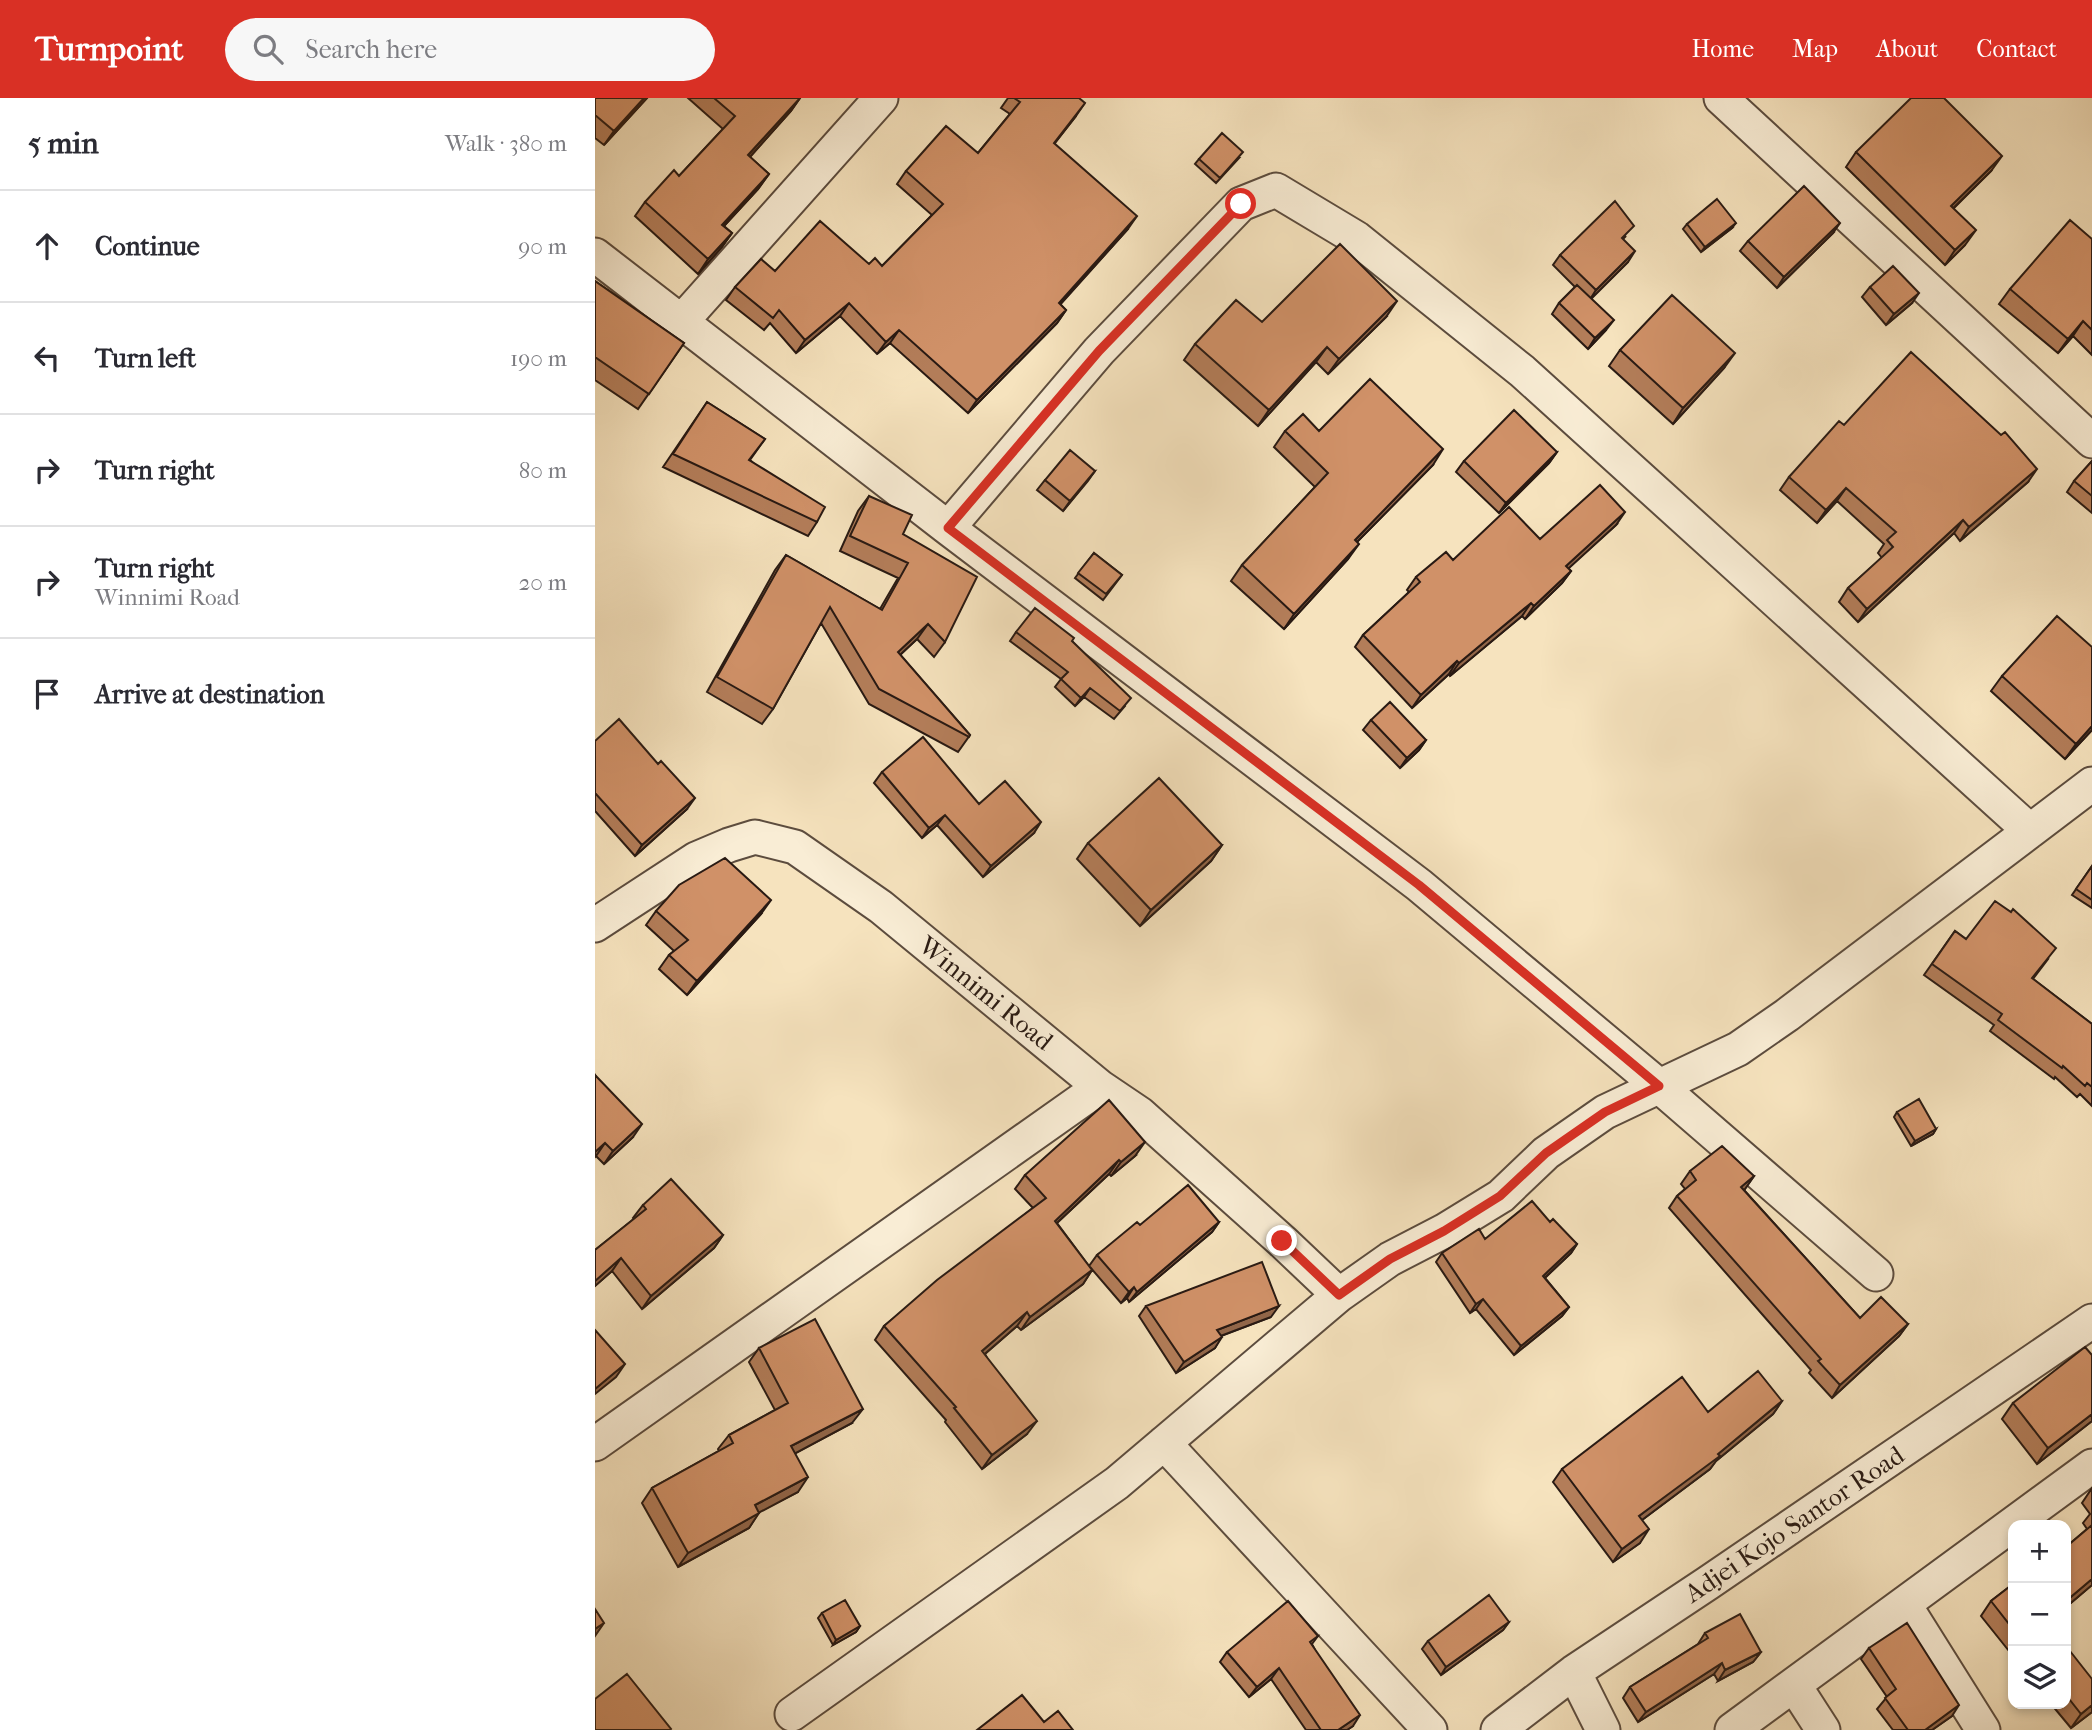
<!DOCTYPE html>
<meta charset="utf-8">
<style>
body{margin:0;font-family:"IM FELL French Canon",serif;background:#f7f7f7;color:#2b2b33}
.controls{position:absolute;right:21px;bottom:21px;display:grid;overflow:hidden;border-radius:14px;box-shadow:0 4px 10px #0003}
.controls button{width:63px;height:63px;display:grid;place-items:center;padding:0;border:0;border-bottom:2px solid #e1e1e2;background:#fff;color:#2b2b33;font:35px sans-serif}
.stop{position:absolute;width:21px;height:21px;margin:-16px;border:5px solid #d93025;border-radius:50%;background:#fff}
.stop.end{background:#d93025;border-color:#fff;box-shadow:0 2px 7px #0008}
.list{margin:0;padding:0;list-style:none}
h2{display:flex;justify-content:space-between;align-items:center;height:91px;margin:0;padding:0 28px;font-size:30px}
h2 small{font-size:23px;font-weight:400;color:#7c7c81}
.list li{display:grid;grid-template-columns:46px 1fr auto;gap:21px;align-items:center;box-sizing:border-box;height:112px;padding:0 28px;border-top:2px solid #e1e1e2}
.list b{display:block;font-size:26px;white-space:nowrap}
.list p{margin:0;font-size:23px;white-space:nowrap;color:#7c7c81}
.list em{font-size:23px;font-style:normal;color:#7c7c81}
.icon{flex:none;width:38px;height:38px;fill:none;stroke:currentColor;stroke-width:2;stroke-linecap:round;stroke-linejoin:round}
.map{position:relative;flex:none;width:1497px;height:1632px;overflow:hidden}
header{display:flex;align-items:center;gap:42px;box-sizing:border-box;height:98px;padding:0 35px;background:#d93025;color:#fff}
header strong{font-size:33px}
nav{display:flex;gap:38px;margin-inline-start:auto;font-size:24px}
.search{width:490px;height:63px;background:#f7f7f7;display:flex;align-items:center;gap:18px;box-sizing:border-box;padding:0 24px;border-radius:38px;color:#7c7c81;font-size:26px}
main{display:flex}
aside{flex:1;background:#fff}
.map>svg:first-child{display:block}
</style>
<header>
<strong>Turnpoint</strong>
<div class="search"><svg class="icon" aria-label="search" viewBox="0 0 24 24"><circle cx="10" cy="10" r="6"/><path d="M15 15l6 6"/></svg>Search here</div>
<nav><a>Home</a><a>Map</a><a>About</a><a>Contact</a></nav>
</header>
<main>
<aside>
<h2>5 min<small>Walk · 380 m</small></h2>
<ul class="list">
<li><svg class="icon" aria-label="ahead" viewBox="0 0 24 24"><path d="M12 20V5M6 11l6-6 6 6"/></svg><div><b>Continue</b></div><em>90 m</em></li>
<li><svg class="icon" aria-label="left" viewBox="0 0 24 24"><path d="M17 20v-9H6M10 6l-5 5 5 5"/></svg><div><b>Turn left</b></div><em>190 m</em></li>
<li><svg class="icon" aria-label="right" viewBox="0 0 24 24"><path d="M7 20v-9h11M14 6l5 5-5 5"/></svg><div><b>Turn right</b></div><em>80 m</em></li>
<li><svg class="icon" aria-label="right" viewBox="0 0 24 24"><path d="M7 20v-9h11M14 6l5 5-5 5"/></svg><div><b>Turn right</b><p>Winnimi Road</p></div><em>20 m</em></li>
<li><svg class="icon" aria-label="arrive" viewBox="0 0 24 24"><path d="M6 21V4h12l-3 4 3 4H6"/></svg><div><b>Arrive at destination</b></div></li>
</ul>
</aside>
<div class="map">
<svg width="1497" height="1632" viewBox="0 0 1497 1632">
<rect width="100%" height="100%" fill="#f6e3be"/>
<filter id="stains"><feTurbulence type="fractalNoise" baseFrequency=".00286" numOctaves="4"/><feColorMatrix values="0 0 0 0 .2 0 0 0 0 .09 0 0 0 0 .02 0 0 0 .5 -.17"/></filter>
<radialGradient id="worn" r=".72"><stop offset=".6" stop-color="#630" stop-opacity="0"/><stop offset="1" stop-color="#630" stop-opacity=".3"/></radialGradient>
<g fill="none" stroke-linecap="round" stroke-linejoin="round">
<defs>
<path id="minor" d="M1126,0l371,343
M0,157l353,273 471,357 240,201 217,188
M87,223l199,-223
M353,430l151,-177 142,-147 35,-14 80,48 166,133 508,460
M0,827l101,-66 33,-14 26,-8 40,10 86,60 219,180 40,27 142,127 57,54
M569,1345l266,287
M0,1346l505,-357
M1309,1506l79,126
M979,1574l29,58
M1199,1587l29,45
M197,1616l325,-231 222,-188 51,-36 54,-28 57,-35 45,-43 59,-41 133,-63 49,-34 305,-231
M903,1632l76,-58 134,-89 384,-262
M1137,1632l360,-264"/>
</defs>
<use href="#minor" stroke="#5c4c3e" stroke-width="37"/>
<use href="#minor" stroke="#f9edd5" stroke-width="33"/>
</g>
<path fill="#b37d59" stroke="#291a13" stroke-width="2" d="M0,0h52l-43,47 -9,-7z
M93,0h112l-9,13 -41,46 19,17 -11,15 -34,37 8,7 -10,14 -24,27 -63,-58 10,-14 34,-26 44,-47z
M413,0h71l-3,18 -22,28 74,85 -68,75 6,6 -9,13 -89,90 -78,-70 -13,11 -37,-38 -44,37 -26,-30 -6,7 -38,-30 9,-13 40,-16 94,-7 13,2 50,-51 -35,-31 9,-13 72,-18 32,-39 -9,-6z
M1261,54l135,19 -38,38 12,36 -20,20 -99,-98z
M644,60l-23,25 -21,-19 4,-5z
M1092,126l45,4 -31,24 -18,-23z
M1238,135l-56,55 -37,-37 8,-10z
M1031,138l-3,3 5,23 -37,36 15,32 -18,19 -36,-35 7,-11 16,-16 -22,-22 7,-10z
M1497,141v116l-19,-19 -15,17 -59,-49 11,-15z
M0,183l89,62 -46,66 -43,-29z
M1275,189l42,16 -26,22 -24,-28z
M791,219l-58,57 -12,-12 -58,64 -74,-66 11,-16 67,-22z
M1025,252l104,18 -51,56 -64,-58z
M112,304l58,37 -15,21 67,62 -9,14 -145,-69z
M1249,327l184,57 -68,59 -6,-8 -96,89 -19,-20 9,-14 34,-30 -4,-5 6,-9 -47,-43 -20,22 -37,-33 9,-13z
M690,333h34l114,34 -76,77 -9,17 -64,70 -53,-48 11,-16 73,-78 -41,-40z
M962,354l-8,11 -50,50 -43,-41 8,-11z
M1497,363v52l-25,-21 7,-11z
M500,373l-32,40 -26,-21 8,-10z
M274,398l34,38 42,108 -11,15 -17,-18 -17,16 70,80 -12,17 -89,-48 -48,-81 -48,86 -11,15 -55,-32 68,-122 11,-15 94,54 18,-31 -58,-27 18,-40z
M1021,427l-48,43 3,3 -9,12 -37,36 -3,-3 -72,60 -1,-2 -37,34 -57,-61 8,-12 46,-43 -2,-2 9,-13 37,-17 87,-21z
M499,455l28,22 -19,25 -28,-22z
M421,534l56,9 53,65 -11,13 -30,-22 -9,9 -20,-19 6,-8 -51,-38z
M1407,578l90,54 -27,29 -74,-68z
M776,622l55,20 -7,10 -19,18 -37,-38z
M0,643l92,68 -52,47 -40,-45z
M287,674l97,32 55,29 -51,44 -46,-52 -15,13 -48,-55z
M493,745l134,2 -11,16 -71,65 -63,-67z
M1497,768v42l-20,-13z
M61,813l105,3 -74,81 -28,-26 10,-14 5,-4 -28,-26z
M1360,833l11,8 82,20 -15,20 59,45v82l-12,-12 -3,3 -22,-20 -1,2 -64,-48 4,-6 -70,-50z
M0,977l38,62 -29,27 -8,-8z
M1302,1014l39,17 -3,5 -22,12 -17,-29z
M540,1058l-24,20 -2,-2 -52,49 32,43 8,-11 43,-30 79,-3 -7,10 -83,70 -2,-4 -6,5 -31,-36 2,3 -9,14 -62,46 -4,-4 -32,28 42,80 -45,35 -37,-47 1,-2 -71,-80 9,-14 149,-118 -18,-19 10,-14z
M1095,1073l64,5 -10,14 116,128 48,6 -9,12 -67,62 -23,-25 2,-3 -142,-162 8,-12 8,-7 -4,-5z
M48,1107l80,30 -9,13 -72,61 -30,-38 -17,15v-36l39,-31 -1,-1z
M955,1124l27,22 -6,9 -26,25 24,29 -7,9 -48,39 -38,-46 -6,4 -34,-51 6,-9 43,-14z
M551,1208l125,11 -50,19 -6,12 -39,25 -37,-57z
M164,1250l93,75 -57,30 3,39 -39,20 -10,16 -71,39 -36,-64 10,-15 67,-37 -1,-2 11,-14 46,-25 -26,-48z
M1187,1303l-9,13 -57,47 -6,8 -68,51 -2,23 -27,19 -60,-80 9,-13 146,-57z
M1418,1305l79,18 -55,43 -35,-45z
M1497,1390v97l-26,22v-60l21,-18 -4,-6 7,-9 -8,-11z
M1418,1486v72l-32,-40 10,-15z
M227,1515l38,13 -4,6 -23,13 -15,-27z
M914,1524l-6,8 -62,45 -19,-26 6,-8z
M1110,1535l56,19 -8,10 -35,19 -4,-7 -76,48 -15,-24 7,-11 68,-43z
M723,1538l-6,8 41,82 -6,4h-41l-35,-51 -22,18 -29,-35 7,-10z
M1471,1548l26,66 -21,16 -20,-24h15z
M1274,1550l83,68 -20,14h-39l-16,-21 10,-12 -26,-38z"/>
<path fill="#926649" stroke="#291a13" stroke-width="2" d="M49,0h3l-43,47 10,-14z
M205,0l-9,13 -53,59 10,-15z
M490,5l-9,13 -31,40 9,-13z
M1407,58l-11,15 -51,50 11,-15z
M174,76l-11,15 -46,50 10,-14z
M542,118l-9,13 -78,87 9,-13z
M1141,125l-4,5 -31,24 4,-5z
M1245,125l-7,10 -56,55 7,-11z
M1381,132l-11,15 -20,20 10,-15z
M137,135l-10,14 -24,27 10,-15z
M1040,153l-7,11 -39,39 7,-11z
M1324,195l-7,10 -26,22 8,-11z
M802,203l-11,16 -58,57 11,-15z
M254,205l-9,13 -44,37 9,-13z
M471,212l-9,13 -89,90 9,-13z
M1019,222l-8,10 -18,19 7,-11z
M1488,223l-10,15 -15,17 10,-14z
M304,232l-9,13 -13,11 9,-12z
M732,249l-11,15 -58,64 11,-16z
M1140,255l-11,15 -51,56 10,-16z
M848,351l-10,16 -89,90 11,-15z
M962,354l-8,11 -50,50 7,-10z
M1442,371l-9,13 -68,59 9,-14z
M500,373l-7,10 -25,30 7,-10z
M1251,390l-9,13 -20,22 9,-13z
M1030,414l-9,13 -59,54 9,-13z
M1368,422l-9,13 -96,89 9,-13z
M764,446l-11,15 -64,70 10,-15z
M976,473l-9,12 -37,36 9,-13z
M936,505l-9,13 -72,60 9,-13z
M333,526l-11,15 -30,28 11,-15z
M862,563l-8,13 -37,34 9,-13z
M495,590l-6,9 -9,9 6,-8z
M1497,628v4l-27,29 11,-15z
M831,642l-7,10 -19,18 7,-10z
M100,700l-8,11 -52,47 7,-11z
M350,717l-8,10 -15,13 7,-10z
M446,724l-7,11 -51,44 8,-11z
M627,747l-11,16 -71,65 11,-16z
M176,802l-10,14 -74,81 10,-14z
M47,1026l-9,13 -29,27 9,-13z
M1341,1031l-3,5 -22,12 4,-5z
M550,1044l-10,14 -24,20 10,-14z
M10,1045l-9,13 -1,1v-5z
M524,1062l-10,14 -64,60 10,-13z
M1159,1078l-9,13 -13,10 9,-12z
M624,1124l-7,10 -83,70 8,-10z
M128,1137l-9,13 -72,61 9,-13z
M982,1146l-6,9 -34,32 6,-9z
M26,1160l-9,13 -17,15v-5z
M497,1172l-9,14 -62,46 9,-13z
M539,1189l-7,11 -6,5 8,-11z
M888,1201l-7,10 -6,4 6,-9z
M684,1208l-8,11 -61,23 7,-10z
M974,1209l-7,9 -48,39 7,-9z
M432,1214l-10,14 -44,38 9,-13z
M1313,1226l-9,12 -67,62 8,-13z
M627,1239l-7,11 -39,25 8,-11z
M30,1266l-9,13 -21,17v-5z
M1187,1303l-9,13 -57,47 -6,8 -80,60 9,-13 79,-62z
M268,1311l-11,14 -71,38 10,-15z
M1497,1316v7l-55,43 11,-16z
M442,1323l-10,13 -45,35 10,-14z
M213,1379l-10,15 -53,28 10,-15z
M164,1415l-10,15 -71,39 10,-14z
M1054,1431l-9,14 -27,19 9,-13z
M1497,1481v6l-26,22v-6z
M914,1524l-6,8 -62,45 5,-8z
M9,1525l-9,13v-7z
M265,1528l-4,6 -23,13 3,-5z
M1166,1554l-8,10 -35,19 7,-11z
M1127,1565l-8,11 -76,48 8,-10z
M684,1570l-8,11 -22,18 8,-10z
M1364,1607l-7,11 -20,14h-7z
M1497,1607v7l-21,16 10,-14z
M765,1617l-7,11 -6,4h-9z"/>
<path fill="#d09168" stroke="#291a13" stroke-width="2" d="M0,0h49l-30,33 -19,-16z
M119,0h86l-52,57 21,19 -47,51 10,8 -24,26 -63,-57 29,-32 5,6 56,-60z
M419,0h65l6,5 -31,40 83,73 -78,87 7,7 -89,90 -78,-70 -13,12 -37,-39 -44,37 -26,-30 -6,8 -38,-31 26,-28 14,12 45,-50 49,43 6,-6 7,8 61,-62 -37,-33 40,-45 32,27 42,-51z
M1316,0h33l58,58 -51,50 25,24 -21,20 -99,-98z
M627,35l21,19 -23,26 -21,-19z
M1209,88l36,37 -56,54 -36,-36z
M1122,101l19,24 -31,24 -18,-23z
M1020,103l19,25 -12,12 13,13 -39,39 -36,-35z
M1475,122l22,19v91l-9,-9 -15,18 -58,-50z
M745,146l57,57 -58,58 -12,-12 -58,63 -74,-66 41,-44 26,22z
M1298,168l26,27 -25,21 -24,-27z
M0,183l89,62 -35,51 -54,-37z
M982,187l37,35 -19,18 -36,-35z
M1077,197l63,58 -52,55 -63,-58z
M1316,254l90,83 4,-3 32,37 -68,58 -6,-7 -96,89 -19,-21 45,-41 -6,-7 9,-8 -50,-44 -20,22 -37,-33 50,-56 5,4z
M775,281l73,70 -88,91 4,4 -65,70 -52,-49 86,-92 -43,-42 18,-17 16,17z
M112,304l58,37 -16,21 76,47 -8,15 -144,-68z
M919,312l43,42 -51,51 -42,-42z
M475,352l25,21 -25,30 -25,-21z
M1497,363v35l-18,-15z
M1005,387l25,27 -59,54 5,5 -37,35 -3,-3 -72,60 -2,-2 -36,34 -58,-60 57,-53 -4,-5 30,-25 7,8 56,-53 31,32z
M274,398l43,19 -9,19 74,43 -32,65 -17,-18 -30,28 72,83 -1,2 -90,-48 -49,-82 -57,102 -56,-32 69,-122 96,55 26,-47 -58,-27z
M499,455l28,22 -16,19 -28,-21z
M440,510l39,30 -2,3 59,57 -11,13 -30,-23 -9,10 -20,-19 7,-7 -52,-40z
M1462,518l35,31v79l-16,18 -74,-68z
M795,604l36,38 -19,18 -36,-38z
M24,621l39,45 3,-3 34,37 -53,47 -47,-52v-52z
M328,639l56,67 26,-23 36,41 -50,44 -46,-51 -16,13 -47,-56z
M564,680l63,67 -71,65 -63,-67z
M130,760l46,42 -74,81 -28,-26 19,-15 -32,-29 23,-26z
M1497,768v34l-16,-11z
M1400,803l16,11 2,-3 43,39 -24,30 60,46v63l-5,-4 -2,3 -22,-20 -1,2 -64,-48 4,-6 -70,-50 23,-33 11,8z
M0,977l47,49 -29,27 -8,-8 -10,9z
M1324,1001l17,30 -21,12 -18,-29z
M514,1002l36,42 -24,20 -2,-2 -64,61 37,49 -62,47 -3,-5 -45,39 55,70 -45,34 -38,-47 2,-1 -72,-81 53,-46 109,-82 -21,-23z
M1127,1048l32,30 -13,11 119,131 21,-21 27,27 -68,61 -22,-24 3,-2 -144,-163 19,-16 -6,-9z
M76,1081l52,56 -72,61 -30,-38 -26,23v-31l51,-41 -3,-4z
M593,1087l31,37 -82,70 -3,-5 -5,5 -32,-37 40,-33 3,3z
M937,1103l18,21 3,-3 24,25 -34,32 26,31 -48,39 -38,-47 -7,5 -34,-51 37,-24 6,10z
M667,1164l17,44 -62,24 5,7 -38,25 -38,-56z
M220,1221l48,90 -72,37 17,31 -53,28 4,8 -71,40 -36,-65 81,-45 -4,-8 59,-32 -29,-55z
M0,1232l30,34 -30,25z
M1490,1249l7,8v59l-44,34 -35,-45z
M1163,1273l24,30 -64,53 2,2 -81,60 10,13 -27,20 -60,-80 120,-92 26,35z
M1497,1427v54l-26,22v-54z
M1418,1486v45l-22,-28z
M894,1497l20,27 -63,45 -18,-26z
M250,1502l15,26 -24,14 -14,-27z
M693,1503l30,35 -8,6 50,73 -22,15h-17l-42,-62 -22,19 -30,-35z
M0,1511l9,14 -9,6z
M1145,1516l21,38 -36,18 -3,-7 -76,49 -16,-25 78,-49 -3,-5z
M1312,1525l52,82 -34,25h-17l-23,-32 11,-9 -27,-41z
M1471,1548l26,33v26l-11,9 -15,-19z
M32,1576l44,55 -1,1h-75v-31z
M427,1597l22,27 14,-11 15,19h-96z"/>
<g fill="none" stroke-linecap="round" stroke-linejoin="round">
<path stroke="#d93025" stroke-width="9" d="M646,106l-142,147 -151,177 471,357 240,201 -54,26 -59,41 -46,43 -56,35 -54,28 -51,36 -57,-54"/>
</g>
<g text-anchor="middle" stroke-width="6" stroke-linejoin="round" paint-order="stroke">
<g font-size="26" fill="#291a13" stroke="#f9edd5">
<text transform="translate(391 895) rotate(39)" y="9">Winnimi Road</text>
<text transform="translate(1199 1426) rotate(-34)" y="9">Adjei Kojo Santor Road</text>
</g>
</g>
<rect width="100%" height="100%" filter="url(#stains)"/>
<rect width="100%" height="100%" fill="url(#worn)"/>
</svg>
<div class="controls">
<button>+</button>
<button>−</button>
<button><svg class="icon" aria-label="layers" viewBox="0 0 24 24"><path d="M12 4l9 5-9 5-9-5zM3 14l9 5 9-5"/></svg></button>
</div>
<div class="stop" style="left:646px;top:106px"></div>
<div class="stop end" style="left:687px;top:1143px"></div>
</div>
</main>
